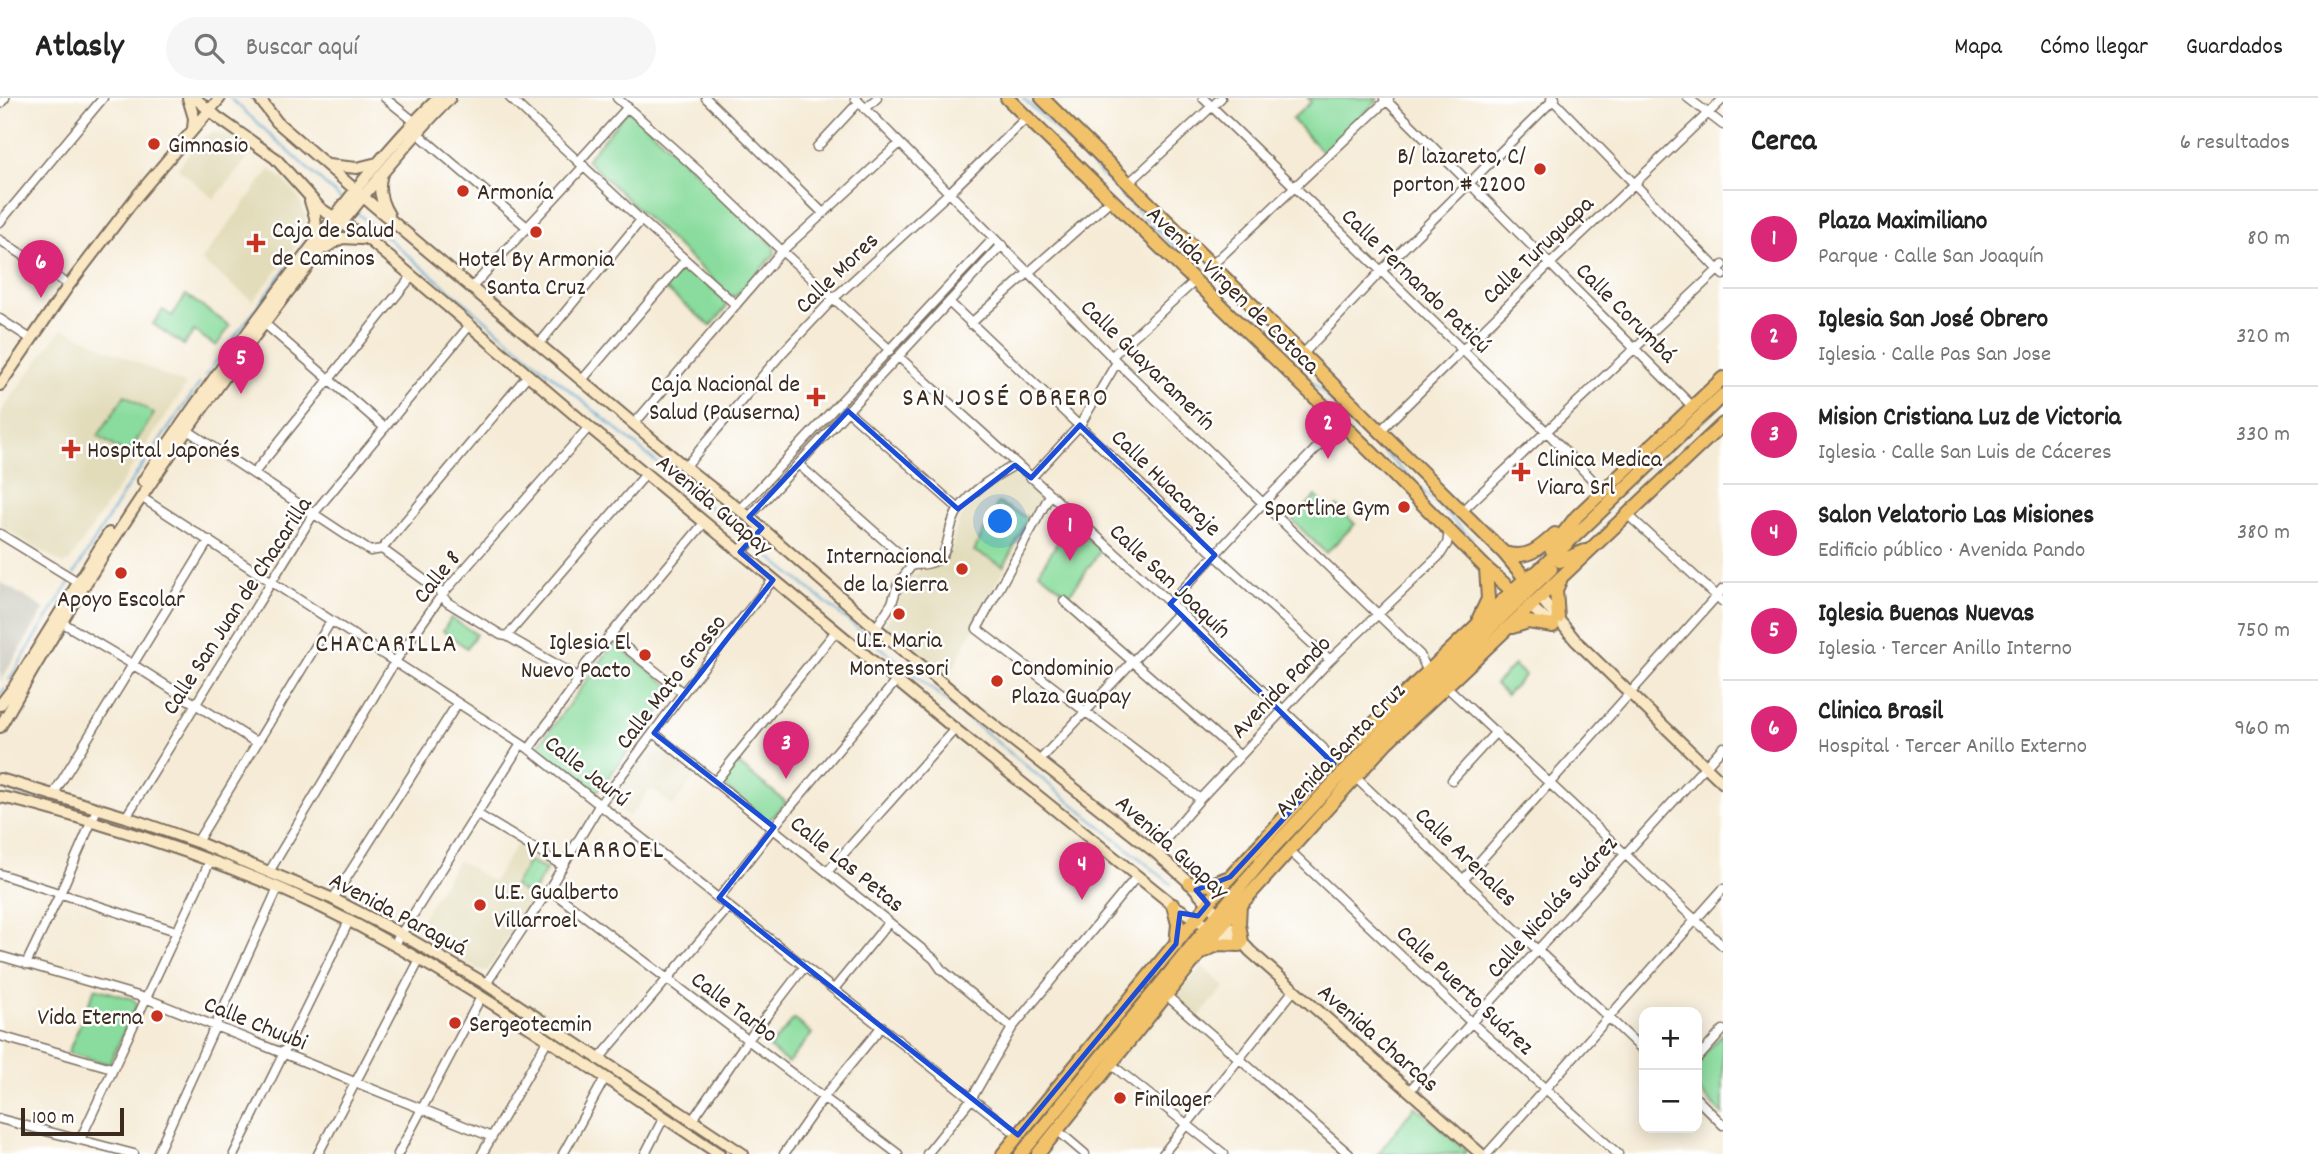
<!DOCTYPE html>
<html lang="es">
<meta charset="utf-8">
<style>
body{margin:0;font-family:Dekko,sans-serif;background:#f6f6f6;color:#222}
.controls{position:absolute;right:21px;bottom:21px;display:grid;overflow:hidden;border-radius:14px;box-shadow:0 4px 18px #0003}
.controls button{width:63px;height:63px;display:grid;place-items:center;padding:0;border:0;border-bottom:2px solid #e0e0e0;background:#fff;color:#222;font:35px sans-serif}
.scale{position:absolute;left:21px;bottom:18px;width:103px;box-sizing:border-box;padding-left:7px;border:4px solid #3b2a1e;border-top:0;font-size:19px;line-height:24px;white-space:nowrap;color:#3b2a1e;-webkit-text-stroke:5px #fff;paint-order:stroke}
.you{position:absolute;left:1001px;top:424px;width:24px;height:24px;margin:-18px;border:5px solid #fff;border-radius:50%;background:#1a73e8;box-shadow:0 0 0 10px #1a73e833}
.badge{display:grid;place-items:center;width:46px;height:46px;border-radius:50%;background:#db2777;color:#fff;font-size:23px;font-weight:700}
.pin{position:absolute;translate:-50% -58px;filter:drop-shadow(0 2px 4px #0008)}
.pin::after{content:'';position:absolute;top:37px;width:24px;height:21px;background:inherit;clip-path:polygon(0 0,100% 0,50% 100%)}
.list{margin:0;padding:0;list-style:none}
h2{display:flex;justify-content:space-between;align-items:center;height:91px;margin:0;padding:0 28px;font-size:30px}
h2 small{font-size:23px;font-weight:400;color:#767676}
.list li{display:grid;grid-template-columns:46px 1fr auto;gap:21px;align-items:center;box-sizing:border-box;height:98px;padding:0 28px;border-top:2px solid #e0e0e0}
.list b{display:block;font-size:26px;white-space:nowrap}
.list p{margin:0;font-size:23px;white-space:nowrap;color:#767676}
.list em{font-size:23px;font-style:normal;color:#767676}
.icon{flex:none;width:38px;height:38px;fill:none;stroke:currentColor;stroke-width:2;stroke-linecap:round;stroke-linejoin:round}
.map{position:relative;flex:none;width:1723px;height:1056px;overflow:hidden}
header{display:flex;align-items:center;gap:42px;box-sizing:border-box;height:98px;padding:0 35px;background:#fff;border-bottom:2px solid #e0e0e0}
header strong{font-size:33px}
nav{display:flex;gap:38px;margin-inline-start:auto;font-size:24px}
.search{width:490px;height:63px;background:#f6f6f6;display:flex;align-items:center;gap:18px;box-sizing:border-box;padding:0 24px;border-radius:38px;color:#767676;font-size:26px}
main{display:flex}
aside{flex:1;background:#fff}
.map>svg:first-child{display:block}
</style>
<header>
<strong>Atlasly</strong>
<div class="search"><svg class="icon" aria-label="search" viewBox="0 0 24 24"><circle cx="10" cy="10" r="6"/><path d="M15 15l6 6"/></svg>Buscar aquí</div>
<nav><a>Mapa</a><a>Cómo llegar</a><a>Guardados</a></nav>
</header>
<main>
<div class="map">
<svg width="1723" height="1056" viewBox="0 0 1723 1056">
<rect width="100%" height="100%" fill="#fff"/>
<filter id="ink" filterUnits="userSpaceOnUse"><feTurbulence type="fractalNoise" baseFrequency=".0143" numOctaves="2"/><feDisplacementMap in="SourceGraphic" scale="14" xChannelSelector="R" yChannelSelector="G"/><feConvolveMatrix kernelMatrix="1 2 1 2 8 2 1 2 1" color-interpolation-filters="sRGB"/></filter>
<filter id="wash" filterUnits="userSpaceOnUse"><feTurbulence type="fractalNoise" baseFrequency=".00686" numOctaves="4" result="noise"/><feDisplacementMap in="SourceGraphic" scale="28" xChannelSelector="R" yChannelSelector="G"/><feGaussianBlur stdDeviation="1.57" result="paint"/><feColorMatrix in="noise" values="0 0 0 0 0 0 0 0 0 0 0 0 0 0 0 0 0 1.4 0 .05"/><feComposite in="paint" operator="in"/></filter>
<g filter="url(#wash)">
<rect width="100%" height="100%" fill="#f5ebd6"/>
<path fill="#e2dcba" d="M215,34l22,5 17,14 -40,48 -36,-31 21,-29z
M270,71l15,12 14,18 7,17v13l-15,24 -38,48 -52,-40z
M62,230l124,57 -116,176 -7,3 -63,-38v-113z
M1012,372l31,26 -96,183 -64,-51 14,-23 8,-24 15,-11 8,-1 17,-9 7,-12 2,-13 6,-17 7,-10 16,-17z
M654,643l43,34 -24,31 -22,-17 -22,28 -18,-14 -2,-6z
M518,744l30,19 4,7 -64,102 -6,1 -65,-38 -1,-5 42,-68 35,22z
M1202,868l23,21 -27,31 -22,-21z"/>
<path fill="#c5c5b8" d="M0,484l45,27 -45,73z"/>
<path fill="#89dc9d" stroke="#62835e" stroke-width="2" d="M1308,0h69v3l-54,52 -31,-34 19,-17z
M627,13h4l143,135 1,8 -39,42h-6l-144,-136z
M688,169l39,35 -1,6 -15,18 -47,-38 18,-20z
M186,197l44,31 -14,20 -22,-15 -10,14 -31,-21 10,-14 9,6z
M125,297l29,19 -27,41 -29,-19z
M1316,398l15,15 6,-5 18,18 -29,29 -34,-33z
M998,405l30,15 -24,48 -30,-15z
M1069,426l32,26 -32,45 -30,-23z
M451,520l25,16 -9,14 -24,-17z
M613,547h3l58,44v4l-78,100 -55,-42 -3,-5z
M1514,567l11,10 -19,20 -11,-11z
M736,664l50,40 -15,17h-5l-43,-34 -1,-6z
M529,763l17,9 -16,26 -16,-10z
M95,890l38,11 4,5 -28,60 -41,-11z
M794,921l18,15 -24,29 -19,-15z
M1723,935v82l-26,-26v-27z
M1415,1008l51,45 -2,3h-86z"/>
<g fill="none" stroke-linecap="round" stroke-linejoin="round">
<path stroke="#59a6d2" stroke-width="2" d="M230,0l111,101
M1023,0l449,441
M356,114l391,326
M205,278l107,-142
M754,446l417,340
M74,476l52,-85 74,-106
M9,582l60,-97
M0,597l5,-7
M0,690l83,23"/>
</g>
</g>
<g filter="url(#ink)">
<g fill="none" stroke-linecap="round" stroke-linejoin="round">
<defs>
<path id="street" d="M385,0l30,24
M510,0l131,122 95,85
M617,0l85,76 80,77 108,99
M706,0l117,115
M855,0l262,264 303,293 8,17
M1203,0l344,334 56,59
M1384,0l309,309
M1551,0l172,177
M1688,0l35,27
M0,6l5,-6
M865,11l12,-11
M416,34l111,95
M817,49l42,-45
M579,63l49,-54
M1129,85l92,-85
M0,124l103,-124
M0,142l69,45
M1212,167l177,-167
M472,189l112,-121
M949,204l266,253 115,105
M0,221l31,20
M264,225l121,105
M970,226l142,-125
M539,246l102,-124
M1303,256l77,-82 175,-174
M1112,258l83,-75
M899,259l271,246 153,145 11,16
M582,282l103,-120
M848,313l111,98
M634,326l148,-173 117,-107
M187,332l183,121 12,-2 56,41 9,12 54,33 6,1 71,41
M1381,332l170,-167 172,-164
M798,366l114,101
M685,369l98,-115 50,-53 116,-106 78,-76
M254,375l158,-197
M1031,380l49,-53 37,-63
M1050,397l-73,134 223,170
M141,399l388,252 489,386
M739,412l255,-272
M1462,413l261,-246
M1627,416l96,88
M749,419l253,-272
M0,436l78,48
M382,451l146,-174
M1064,503l176,155
M1170,505l94,-101 77,-79
M63,525l69,41 125,79
M876,530l16,-25 6,-19 14,-19c47,1 28,-29 47,-56 13,-19 36,-33 56,-44
M610,537l73,58
M507,538l139,-162
M1447,589l276,259
M654,635l235,189 45,37 7,10 71,59
M529,651l44,-61 13,-24 118,-141
M1040,662l139,-148
M1355,679l289,274
M1452,682l44,-48
M715,684l121,-151
M53,697l156,-255
M477,716l86,52
M126,719l188,-304 156,-188
M197,744l134,-221
M1289,752l183,173 146,131
M1155,754l45,-53 130,-139 110,-105 7,-11 2,-13
M269,774l125,-209 47,-67 148,-169
M827,774l128,-143
M0,776l176,57
M1464,781l259,-290
M549,791l349,265
M719,800l62,-80 115,-137
M333,801l124,-195
M394,847l127,-201
M0,858l145,42 347,139
M26,866l34,-70 37,-85
M486,886l63,-95 51,-85 83,-111 90,-113
M834,891l55,-67
M1167,898l182,158
M0,938l112,32
M1697,961l26,-29
M598,962l131,-153
M1112,967l112,89
M1409,993l314,-344
M1697,1001l26,26
M0,1021l134,35
M691,1024l57,-82 57,-74
M1057,1032l28,24
M80,1042l130,-279
M157,1056l121,-266
M234,1056l115,-233
M318,1056l101,-193
M398,1056l83,-157
M482,1056l65,-113
M563,1056l42,-76
M645,1056l19,-37
M784,1056l39,-56 59,-72
M927,1056l45,-56 40,-70 125,-152
M1163,1056l131,-164
M1487,1056l236,-265"/>
<path id="secondary" d="M188,0l6,20 -1,11
M195,0l22,19 58,41 46,51 48,31 43,36 177,151 366,302 218,176 64,39
M259,0l18,24 90,78 318,267 64,50 127,111 101,84 178,140 35,31 60,68 231,203
M328,67l29,3 20,-5
M382,76c-5,15 -1,28 7,41
M310,103l5,16 2,23
M325,150l17,-10 19,1
M0,287l69,-100 68,-89 83,-98
M143,383c47,-71 97,-139 148,-207 46,-61 92,-123 147,-176
M740,454l22,-24
M1540,499l36,44 147,142
M1530,508l23,20
M0,607l14,-18 95,-154
M0,629c85,-151 182,-296 287,-434 53,-68 103,-133 163,-195
M0,681l126,38 71,25 136,57 68,35 85,50 257,170
M0,699c35,6 69,18 103,28 99,29 199,68 289,119 113,63 219,138 327,210"/>
<path id="primary" d="M1007,0l362,352 117,118 31,27
M1042,0l462,455 26,31
M1551,451l26,-33 146,-138
M1504,455c23,7 35,-4 51,-19
M1560,463l25,-10
M1479,520l9,-19 -2,-31
M1558,520l-2,-28 4,-9
M1512,529l16,-5 25,4
M1190,785l20,2 17,-7
M1240,806l-1,20 3,18
M1173,807l5,19 -2,20
M1204,853l15,-7 20,1
M1003,1056l227,-277 114,-125 182,-174 11,-6 186,-177
M1021,1056l248,-302 102,-109 180,-174
M1038,1056l187,-232 161,-179 337,-319"/>
</defs>
<use href="#street" stroke="#7c6e5e" stroke-width="11"/>
<use href="#secondary" stroke="#7c6e5e" stroke-width="14"/>
<use href="#primary" stroke="#7c6e5e" stroke-width="16"/>
<use href="#street" stroke="#fff" stroke-width="8"/>
<use href="#secondary" stroke="#fae7c3" stroke-width="10"/>
<use href="#primary" stroke="#f2c26a" stroke-width="12"/>
</g>
</g>
<path fill="none" stroke="#1d4ed8" stroke-width="5" stroke-linejoin="round" d="M848,313l110,98 57,-44 16,13 49,-53 135,130 -45,49 164,160 -104,113 -34,13 12,14 -10,12 -18,-3 -4,31 -158,191 -299,-237 55,-71 -120,-94 119,-153 -33,-28 22,-24 -13,-11z"/>
<g fill="#c8321e" stroke="#fff" stroke-width="2.5">
<circle cx="154" cy="46" r="7"/>
<circle cx="1540" cy="71" r="7"/>
<circle cx="463" cy="93" r="7"/>
<circle cx="536" cy="134" r="7"/>
<path d="M252.5 134.5h7v7h7v7h-7v7h-7v-7h-7v-7h7z"/>
<path d="M812.5 288.5h7v7h7v7h-7v7h-7v-7h-7v-7h7z"/>
<path d="M67.5 340.5h7v7h7v7h-7v7h-7v-7h-7v-7h7z"/>
<path d="M1517.5 363.5h7v7h7v7h-7v7h-7v-7h-7v-7h7z"/>
<circle cx="1404" cy="409" r="7"/>
<circle cx="962" cy="471" r="7"/>
<circle cx="121" cy="475" r="7"/>
<circle cx="899" cy="516" r="7"/>
<circle cx="645" cy="557" r="7"/>
<circle cx="997" cy="583" r="7"/>
<circle cx="480" cy="807" r="7"/>
<circle cx="157" cy="918" r="7"/>
<circle cx="455" cy="925" r="7"/>
<circle cx="1120" cy="1000" r="7"/>
</g>
<g text-anchor="middle" stroke-width="5" stroke-linejoin="round" paint-order="stroke">
<g font-size="24" fill="#3b2a1e" stroke="#fff" text-anchor="start">
<text x="168" y="54">Gimnasio</text>
<text x="1526" y="65" text-anchor="end">B/ lazareto, C/<tspan x="1526" dy="28">porton # 2200</tspan></text>
<text x="477" y="101">Armonía</text>
<text x="272" y="139">Caja de Salud<tspan x="272" dy="28">de Caminos</tspan></text>
<text x="536" y="168" text-anchor="middle">Hotel By Armonia<tspan x="536" dy="28">Santa Cruz</tspan></text>
<text x="800" y="293" text-anchor="end">Caja Nacional de<tspan x="800" dy="28">Salud (Pauserna)</tspan></text>
<text x="87" y="359">Hospital Japonés</text>
<text x="1537" y="368">Clinica Medica<tspan x="1537" dy="28">Viara Srl</tspan></text>
<text x="1390" y="417" text-anchor="end">Sportline Gym</text>
<text x="948" y="465" text-anchor="end">Internacional<tspan x="948" dy="28">de la Sierra</tspan></text>
<text x="121" y="508" text-anchor="middle">Apoyo Escolar</text>
<text x="899" y="549" text-anchor="middle">U.E. Maria<tspan x="899" dy="28">Montessori</tspan></text>
<text x="631" y="551" text-anchor="end">Iglesia El<tspan x="631" dy="28">Nuevo Pacto</tspan></text>
<text x="1011" y="577">Condominio<tspan x="1011" dy="28">Plaza Guapay</tspan></text>
<text x="494" y="801">U.E. Gualberto<tspan x="494" dy="28">Villarroel</tspan></text>
<text x="143" y="926" text-anchor="end">Vida Eterna</text>
<text x="469" y="933">Sergeotecmin</text>
<text x="1134" y="1008">Finilager</text>
</g>
<g font-size="24" fill="#3b2a1e" stroke="#fff">
<text transform="translate(1537 151) rotate(-44)" y="8">Calle Turuguapa</text>
<text transform="translate(836 174) rotate(-44)" y="8">Calle Mores</text>
<text transform="translate(1417 182) rotate(44)" y="8">Calle Fernando Paticú</text>
<text transform="translate(1234 191) rotate(44)" y="8">Avenida Virgen de Cotoca</text>
<text transform="translate(1627 214) rotate(45)" y="8">Calle Corumbá</text>
<text transform="translate(1149 266) rotate(44)" y="8">Calle Guayaramerín</text>
<text transform="translate(1167 384) rotate(44)" y="8">Calle Huacaraje</text>
<text transform="translate(715 406) rotate(40)" y="8">Avenida Guapay</text>
<text transform="translate(436 478) rotate(-51)" y="8">Calle 8</text>
<text transform="translate(1171 482) rotate(43)" y="8">Calle San Joaquín</text>
<text transform="translate(236 507) rotate(-57)" y="8">Calle San Juan de Chacarilla</text>
<text transform="translate(670 583) rotate(-52)" y="8">Calle Mato Grosso</text>
<text transform="translate(1280 588) rotate(-46)" y="8">Avenida Pando</text>
<text transform="translate(1339 651) rotate(-46)" y="8">Avenida Santa Cruz</text>
<text transform="translate(588 672) rotate(38)" y="8">Calle Jaurú</text>
<text transform="translate(1173 748) rotate(42)" y="8">Avenida Guapay</text>
<text transform="translate(1467 758) rotate(44)" y="8">Calle Arenales</text>
<text transform="translate(848 765) rotate(39)" y="8">Calle Las Petas</text>
<text transform="translate(1551 808) rotate(-48)" y="8">Calle Nicolás Suárez</text>
<text transform="translate(399 815) rotate(28)" y="8">Avenida Paraguá</text>
<text transform="translate(1466 891) rotate(43)" y="8">Calle Puerto Suárez</text>
<text transform="translate(735 908) rotate(37)" y="8">Calle Tarbo</text>
<text transform="translate(256 924) rotate(22)" y="8">Calle Chuubi</text>
<text transform="translate(1379 939) rotate(41)" y="8">Avenida Charcas</text>
</g>
<g font-size="26" letter-spacing="2" fill="#3b2a1e" stroke="#fff">
<text x="1006" y="307">SAN JOSÉ OBRERO</text>
<text x="387" y="553">CHACARILLA</text>
<text x="596" y="759">VILLARROEL</text>
</g>
</g>
</svg>
<div class="controls">
<button>+</button>
<button>−</button>
</div>
<div class="scale">100 m</div>
<div class="you"></div>
<div class="pin badge" style="left:1070px;top:463px">1</div>
<div class="pin badge" style="left:1328px;top:361px">2</div>
<div class="pin badge" style="left:786px;top:681px">3</div>
<div class="pin badge" style="left:1082px;top:802px">4</div>
<div class="pin badge" style="left:241px;top:296px">5</div>
<div class="pin badge" style="left:41px;top:200px">6</div>
</div>
<aside>
<h2>Cerca<small>6 resultados</small></h2>
<ul class="list">
<li><span class="badge">1</span><div><b>Plaza Maximiliano</b><p>Parque · Calle San Joaquín</p></div><em>80 m</em></li>
<li><span class="badge">2</span><div><b>Iglesia San José Obrero</b><p>Iglesia · Calle Pas San Jose</p></div><em>320 m</em></li>
<li><span class="badge">3</span><div><b>Mision Cristiana Luz de Victoria</b><p>Iglesia · Calle San Luis de Cáceres</p></div><em>330 m</em></li>
<li><span class="badge">4</span><div><b>Salon Velatorio Las Misiones</b><p>Edificio público · Avenida Pando</p></div><em>380 m</em></li>
<li><span class="badge">5</span><div><b>Iglesia Buenas Nuevas</b><p>Iglesia · Tercer Anillo Interno</p></div><em>750 m</em></li>
<li><span class="badge">6</span><div><b>Clinica Brasil</b><p>Hospital · Tercer Anillo Externo</p></div><em>960 m</em></li>
</ul>
</aside>
</main>
